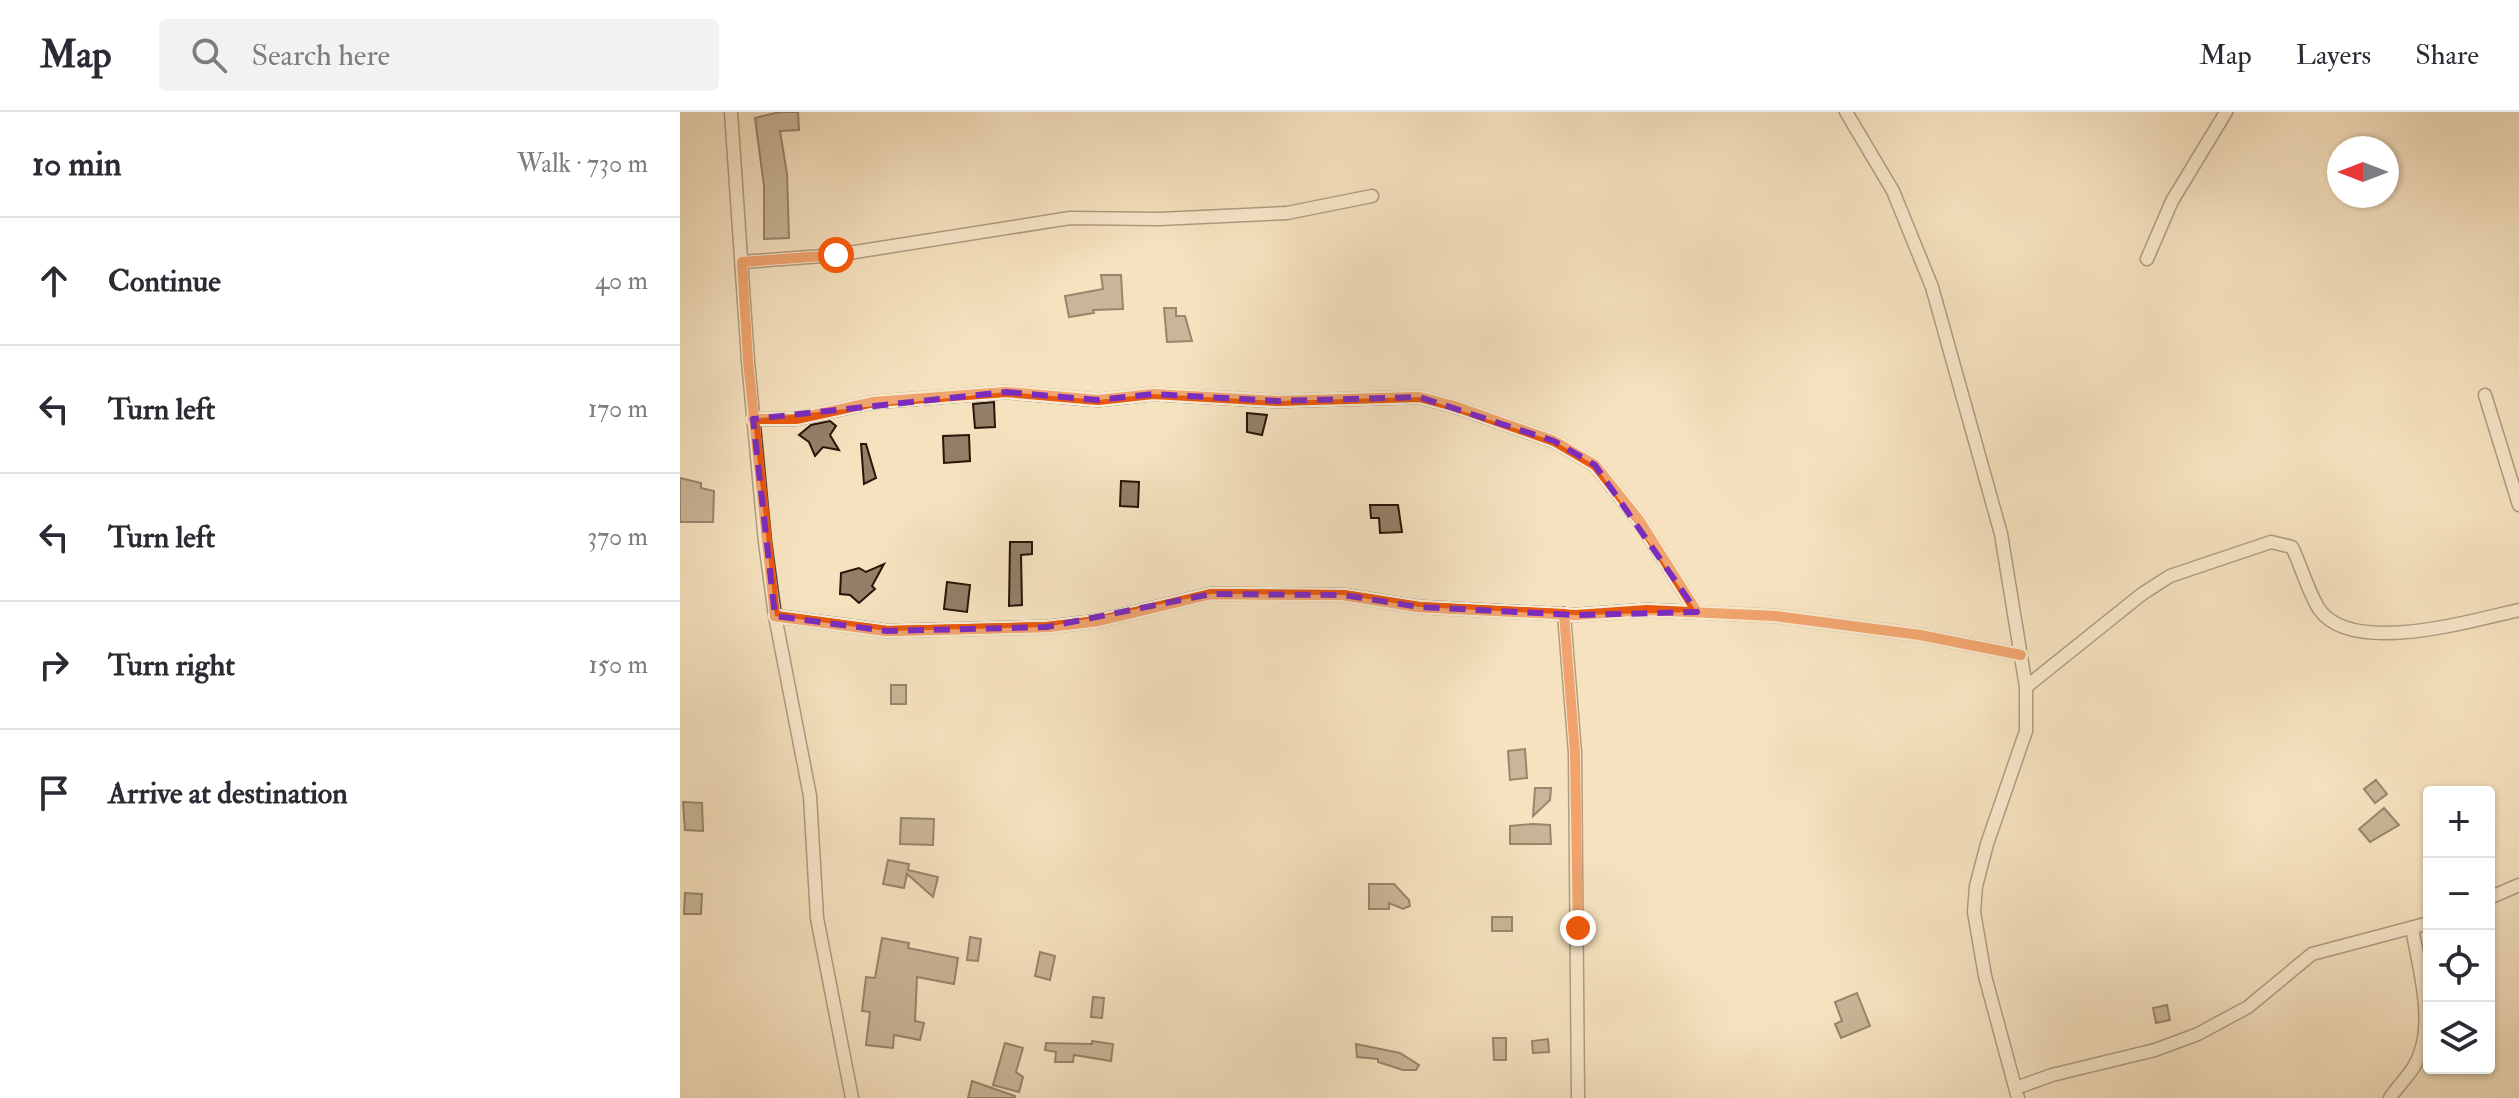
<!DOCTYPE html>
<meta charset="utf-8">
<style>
body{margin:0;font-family:"IM FELL Double Pica",serif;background:#f2f2f3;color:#2b2b33}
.controls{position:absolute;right:24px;bottom:24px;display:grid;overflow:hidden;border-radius:8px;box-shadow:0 2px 6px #0004}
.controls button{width:72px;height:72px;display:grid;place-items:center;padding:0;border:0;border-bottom:2px solid #e1e1e2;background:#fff;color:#2b2b33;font:40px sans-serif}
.compass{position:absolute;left:1647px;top:24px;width:72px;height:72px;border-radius:50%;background:#fff;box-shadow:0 2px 6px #0004;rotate:270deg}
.stop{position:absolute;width:24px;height:24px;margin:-18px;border:6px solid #ea580c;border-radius:50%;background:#fff}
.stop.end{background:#ea580c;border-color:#fff;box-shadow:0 2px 8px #0008}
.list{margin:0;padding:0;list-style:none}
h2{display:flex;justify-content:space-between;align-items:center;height:104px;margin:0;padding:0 32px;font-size:34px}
h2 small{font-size:26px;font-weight:400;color:#7c7c81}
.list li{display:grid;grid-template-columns:52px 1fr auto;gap:24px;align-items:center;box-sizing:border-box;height:128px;padding:0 32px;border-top:2px solid #e1e1e2}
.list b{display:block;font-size:30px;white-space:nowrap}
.list em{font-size:26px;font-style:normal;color:#7c7c81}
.icon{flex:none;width:44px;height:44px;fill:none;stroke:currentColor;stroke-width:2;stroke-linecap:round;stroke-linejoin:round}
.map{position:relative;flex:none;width:1839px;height:986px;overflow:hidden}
header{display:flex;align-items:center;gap:48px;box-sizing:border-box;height:112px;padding:0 40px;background:#fff;border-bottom:2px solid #e1e1e2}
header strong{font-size:38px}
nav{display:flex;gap:44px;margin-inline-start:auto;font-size:28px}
.search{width:560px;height:72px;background:#f2f2f3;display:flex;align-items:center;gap:20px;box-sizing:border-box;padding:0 28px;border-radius:8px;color:#7c7c81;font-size:30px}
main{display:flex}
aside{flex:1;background:#fff}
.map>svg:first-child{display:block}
</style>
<header>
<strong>Map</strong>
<div class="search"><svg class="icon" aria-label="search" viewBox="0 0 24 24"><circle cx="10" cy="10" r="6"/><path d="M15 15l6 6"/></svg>Search here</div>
<nav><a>Map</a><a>Layers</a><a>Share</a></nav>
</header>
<main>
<aside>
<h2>10 min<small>Walk · 730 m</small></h2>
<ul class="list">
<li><svg class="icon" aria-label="ahead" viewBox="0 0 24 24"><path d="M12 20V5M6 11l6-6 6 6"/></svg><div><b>Continue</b></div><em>40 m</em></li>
<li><svg class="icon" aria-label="left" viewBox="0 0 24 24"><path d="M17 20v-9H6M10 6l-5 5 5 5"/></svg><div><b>Turn left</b></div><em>170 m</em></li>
<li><svg class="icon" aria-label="left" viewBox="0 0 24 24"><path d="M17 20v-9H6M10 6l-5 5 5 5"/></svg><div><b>Turn left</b></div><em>370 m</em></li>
<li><svg class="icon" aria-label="right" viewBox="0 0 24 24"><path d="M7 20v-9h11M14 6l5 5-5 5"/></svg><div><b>Turn right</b></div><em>150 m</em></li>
<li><svg class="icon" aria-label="arrive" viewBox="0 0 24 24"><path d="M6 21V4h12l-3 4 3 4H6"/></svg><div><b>Arrive at destination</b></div></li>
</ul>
</aside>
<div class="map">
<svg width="1839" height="986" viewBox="0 0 1839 986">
<rect width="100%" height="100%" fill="#f5e2bf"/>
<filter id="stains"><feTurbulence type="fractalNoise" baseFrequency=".0025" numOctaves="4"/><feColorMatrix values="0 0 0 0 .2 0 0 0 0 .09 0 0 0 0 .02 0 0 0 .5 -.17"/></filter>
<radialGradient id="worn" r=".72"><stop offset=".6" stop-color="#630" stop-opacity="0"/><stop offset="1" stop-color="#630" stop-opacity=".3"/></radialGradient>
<path fill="#937f67" stroke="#281408" stroke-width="2" d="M100,0h18l1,18 -19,1 7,43 2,64 -25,1v-53l-9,-68z
M421,163h20l2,34 -30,1 1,3 -25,4 -4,-21 38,-7z
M484,196h12v8h9l7,25 -25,1z
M314,290l1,25 -20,1 -2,-24z
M567,301l20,2 -5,20 -15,-3z
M150,309l6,5 -6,9 9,15 -16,-3 -8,9 -6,-14 -10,-7 12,-10z
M289,323l1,26 -26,2 -1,-27z
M181,332h5l10,34 -12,6z
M0,366l21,5v5l13,3 -1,31h-33z
M441,369l18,1 -1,25 -18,-1z
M690,393h28l4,27 -22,1 -1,-15h-8z
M330,430h22v12l-11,1 1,50 -13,1z
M204,452l-12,22 3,3 -16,14 -9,-8 -10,-1 1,-21 18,-5 7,4z
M267,470l23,3 -3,27 -23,-3z
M211,573h15v19h-15z
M845,637l2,29 -17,2 -2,-29z
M1696,668l11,14 -12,9 -11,-14z
M855,676h16l-1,12 -17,16z
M3,690l19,1 1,28 -18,-1z
M1704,696l15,17 -29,17 -11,-13z
M221,706l33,1 -1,26 -33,-1z
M853,712l17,1 1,19h-41v-18z
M208,748l21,4 -1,6 30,7 -5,20 -26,-23 -3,14 -21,-4z
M689,772h25l15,16 1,6 -7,3 -14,-6v6h-20z
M5,781l17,1 -1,20h-17z
M812,805h20v14h-20z
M290,825l11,2 -3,22 -11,-1z
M202,826l27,5 -1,5 50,10 -4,26 -37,-7 -2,44 9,2 -4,17 -26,-5 -1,13 -27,-3 4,-33 -8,-1 4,-34 9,1z
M360,840l15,4 -5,24 -15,-4z
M1177,881l13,33 -29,12 -6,-14 7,-3 -7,-19z
M413,885l11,1 -2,20 -11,-1z
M1487,893l3,15 -14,3 -3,-15z
M813,926h13v22h-12z
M868,927l1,13 -16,1 -1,-12z
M412,929l21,3 -2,17 -37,-6 -1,7h-18l1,-10 -11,-2 1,-7 46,1z
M325,931l18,5 -7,24 7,5 -4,15 -26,-7z
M676,932l44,9 19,12 -3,5h-13l-25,-8v-3l-21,-2z
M292,969l43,15v2h-47z"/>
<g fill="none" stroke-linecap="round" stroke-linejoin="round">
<defs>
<path id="minor" d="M51,0l17,249 17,181 10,74 35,180 7,122 35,180
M1166,0l47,79 39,96 69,247 25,153v44l-39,113 -11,42 -2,26 11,64 33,122
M1467,147l25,-58 54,-89
M62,150l94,-7 234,-37 89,1 128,-6 85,-17
M1805,283l34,110
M73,307h43l78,-17 132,-10 92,8 55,-6 124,7 142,-4 35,9 100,35 41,24 44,55 58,92
M884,502l11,139 3,345
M95,504l112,15 160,-4 51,-6 113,-27 132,1 76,12 157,8 71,-5 128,6 145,19 101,20
M1346,575l116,-93 28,-18 101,-34 21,5c9,19 16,44 27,62 33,48 154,11 200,1
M1809,786l30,-13
M1336,976l36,-13 103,-25 43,-16 50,-27 64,-53 117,-31
M1710,986c7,-11 16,-19 23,-30 25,-39 6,-98 -1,-140"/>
</defs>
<use href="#minor" stroke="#5b4836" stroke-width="15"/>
<use href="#minor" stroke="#f8ecd5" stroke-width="12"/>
<defs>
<path id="cycleway" d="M73,307h43l78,-17 132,-10 92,8 55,-6 124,7 142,-4 35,9 100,35 41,24 44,55 58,92
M95,504l112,15 160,-4 51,-6 113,-27 132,1 76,12 157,8 71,-5 128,6 145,19 101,20"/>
</defs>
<use href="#cycleway" stroke="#f8ecd5" stroke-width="15"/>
<use href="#cycleway" stroke="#e8590c" stroke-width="10"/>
</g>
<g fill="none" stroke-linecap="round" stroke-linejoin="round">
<path stroke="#ea580c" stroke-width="10" d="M156,143l-94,7 6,99 27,255 112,15 160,-4 51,-6 113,-27 132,1 76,12 145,7 11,139 3,175"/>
</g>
<path d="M0 0H1839V986H0ZM326,280l92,8 55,-6 124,7 142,-4 135,44 41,24 102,147 -121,3 -157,-8 -76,-12 -132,-1 -164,33 -160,4 -112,-15 -22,-197z" fill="#f5e2bf" fill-opacity=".55" fill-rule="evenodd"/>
<path fill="none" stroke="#7b2cbf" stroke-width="6" stroke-dasharray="16 10" stroke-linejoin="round" d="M326,280l92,8 55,-6 124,7 142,-4 135,44 41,24 102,147 -121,3 -157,-8 -76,-12 -132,-1 -164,33 -160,4 -112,-15 -22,-197z"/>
<rect width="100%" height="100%" filter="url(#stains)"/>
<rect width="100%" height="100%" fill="url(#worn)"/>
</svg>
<div class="controls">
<button>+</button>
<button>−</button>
<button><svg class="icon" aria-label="locate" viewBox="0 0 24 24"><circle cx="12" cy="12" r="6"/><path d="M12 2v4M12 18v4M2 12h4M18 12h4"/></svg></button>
<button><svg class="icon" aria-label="layers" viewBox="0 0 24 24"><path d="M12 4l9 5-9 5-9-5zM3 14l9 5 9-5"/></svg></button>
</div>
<svg class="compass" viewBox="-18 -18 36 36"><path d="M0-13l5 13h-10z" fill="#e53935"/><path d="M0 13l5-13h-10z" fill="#7c7c81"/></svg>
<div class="stop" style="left:156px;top:143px"></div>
<div class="stop end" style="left:898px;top:816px"></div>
</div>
</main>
